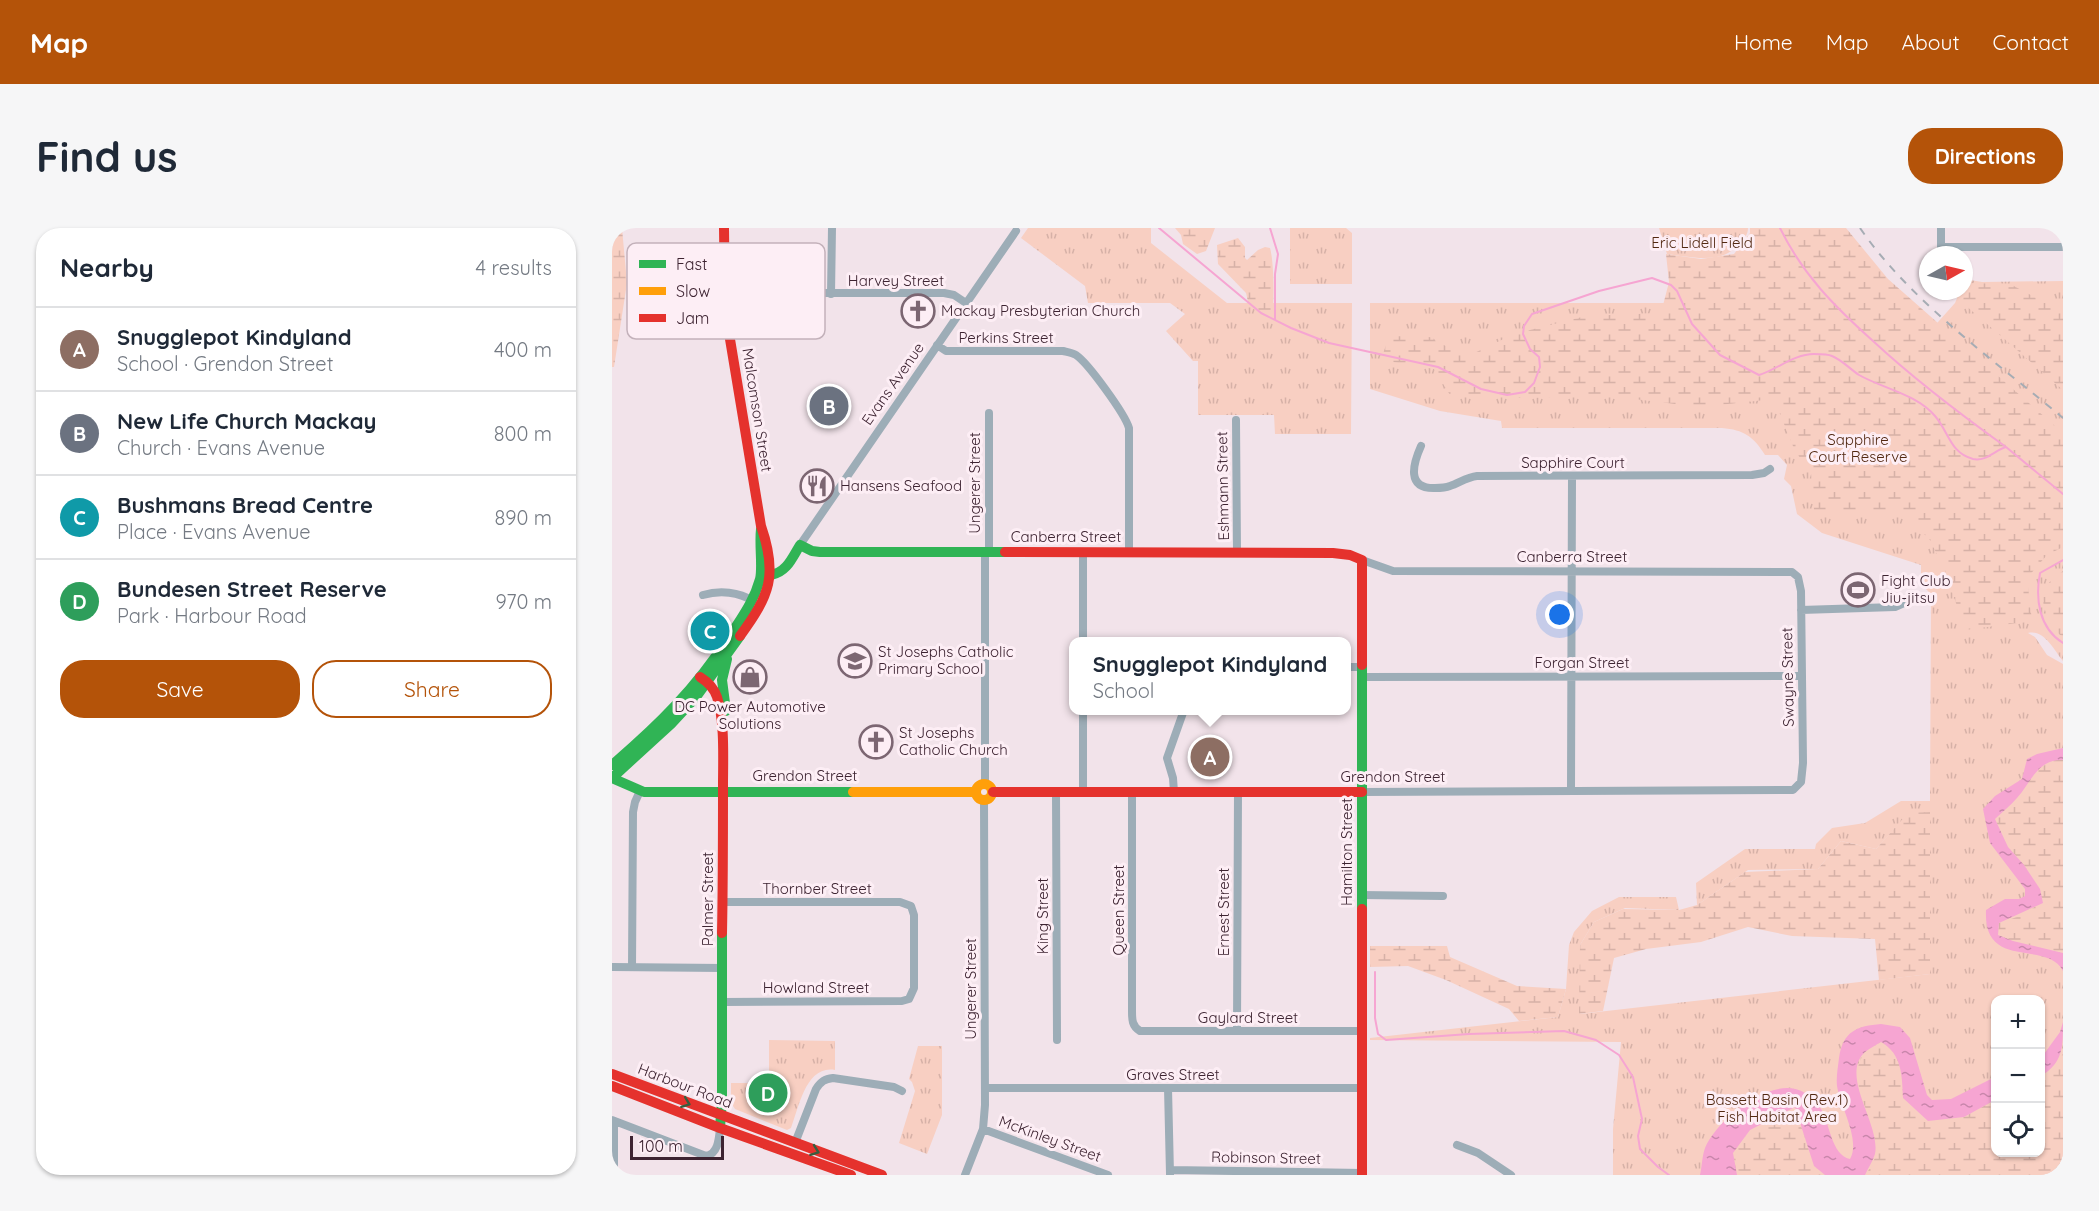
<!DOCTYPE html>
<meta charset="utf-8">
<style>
body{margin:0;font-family:Quicksand,sans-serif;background:#f6f6f7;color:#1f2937}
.controls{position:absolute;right:18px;bottom:18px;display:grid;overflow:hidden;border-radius:12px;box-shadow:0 2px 4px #0004}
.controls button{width:54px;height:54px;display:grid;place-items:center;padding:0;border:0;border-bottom:2px solid #e0e1e3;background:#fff;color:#1f2937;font:30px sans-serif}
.compass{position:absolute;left:1307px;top:18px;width:54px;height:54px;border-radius:50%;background:#fff;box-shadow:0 2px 4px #0004;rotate:82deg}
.scale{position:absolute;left:18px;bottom:15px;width:94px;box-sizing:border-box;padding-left:6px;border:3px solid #3d2331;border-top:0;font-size:16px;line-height:21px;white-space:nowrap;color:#3d2331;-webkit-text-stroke:4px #fdeef5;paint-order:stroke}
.you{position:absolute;left:948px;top:387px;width:21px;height:21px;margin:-15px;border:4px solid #fff;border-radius:50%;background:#1a73e8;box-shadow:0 0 0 9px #1a73e833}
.badge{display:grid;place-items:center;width:39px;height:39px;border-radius:50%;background:#b45309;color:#fff;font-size:20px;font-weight:700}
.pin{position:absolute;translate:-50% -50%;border:3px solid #fff;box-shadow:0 2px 6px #0006}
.popup{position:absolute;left:457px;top:409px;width:282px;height:78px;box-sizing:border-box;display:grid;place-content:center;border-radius:12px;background:#fff;filter:drop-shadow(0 2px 4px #0005);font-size:20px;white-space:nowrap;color:#747a83}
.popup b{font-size:22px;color:#1f2937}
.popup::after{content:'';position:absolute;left:50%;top:100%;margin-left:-12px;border:12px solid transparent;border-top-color:#fff}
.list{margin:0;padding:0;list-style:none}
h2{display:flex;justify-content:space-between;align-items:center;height:78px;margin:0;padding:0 24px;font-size:26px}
h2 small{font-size:20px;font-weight:400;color:#747a83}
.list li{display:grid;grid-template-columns:39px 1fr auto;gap:18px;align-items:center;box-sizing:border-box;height:84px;padding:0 24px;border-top:2px solid #e0e1e3}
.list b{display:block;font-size:22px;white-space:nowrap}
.list p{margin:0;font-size:20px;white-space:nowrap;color:#747a83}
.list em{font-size:20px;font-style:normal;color:#747a83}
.actions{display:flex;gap:12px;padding:18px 24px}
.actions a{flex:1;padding:14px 0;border:2px solid #b45309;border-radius:24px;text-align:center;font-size:21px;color:#b45309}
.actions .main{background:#b45309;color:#fff}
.icon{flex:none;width:33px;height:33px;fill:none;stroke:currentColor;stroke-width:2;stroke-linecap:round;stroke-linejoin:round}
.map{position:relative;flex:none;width:1451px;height:947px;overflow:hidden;border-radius:24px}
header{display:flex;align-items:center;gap:36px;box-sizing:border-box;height:84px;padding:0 30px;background:#b45309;color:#fff}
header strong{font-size:28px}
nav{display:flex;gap:33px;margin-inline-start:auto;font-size:21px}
.intro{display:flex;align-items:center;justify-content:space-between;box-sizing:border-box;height:144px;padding:0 36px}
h1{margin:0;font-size:42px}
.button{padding:15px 27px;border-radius:24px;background:#b45309;color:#fff;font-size:21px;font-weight:700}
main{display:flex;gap:36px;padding:0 36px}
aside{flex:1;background:#fff;border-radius:24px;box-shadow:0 2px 4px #0004}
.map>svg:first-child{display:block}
</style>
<header>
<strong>Map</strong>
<nav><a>Home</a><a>Map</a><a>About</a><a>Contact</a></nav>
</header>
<div class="intro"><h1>Find us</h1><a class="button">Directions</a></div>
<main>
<aside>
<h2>Nearby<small>4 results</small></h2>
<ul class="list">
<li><span class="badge" style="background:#8d6e63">A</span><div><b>Snugglepot Kindyland</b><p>School · Grendon Street</p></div><em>400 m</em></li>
<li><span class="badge" style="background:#6b7280">B</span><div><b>New Life Church Mackay</b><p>Church · Evans Avenue</p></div><em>800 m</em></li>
<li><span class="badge" style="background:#0f9aa8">C</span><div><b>Bushmans Bread Centre</b><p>Place · Evans Avenue</p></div><em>890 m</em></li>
<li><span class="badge" style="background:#2e9e5b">D</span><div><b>Bundesen Street Reserve</b><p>Park · Harbour Road</p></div><em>970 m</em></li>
</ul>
<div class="actions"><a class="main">Save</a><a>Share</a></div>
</aside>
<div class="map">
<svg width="1451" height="947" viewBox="0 0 1451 947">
<defs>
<pattern id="grass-tufts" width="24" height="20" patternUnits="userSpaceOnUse" patternTransform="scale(1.5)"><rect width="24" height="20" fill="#f8cfc2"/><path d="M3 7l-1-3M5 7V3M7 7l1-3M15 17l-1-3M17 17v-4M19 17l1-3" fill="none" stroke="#d6b1a7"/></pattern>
<pattern id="wetland-marsh" width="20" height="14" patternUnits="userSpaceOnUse" patternTransform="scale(1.5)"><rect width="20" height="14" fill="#f8cfc2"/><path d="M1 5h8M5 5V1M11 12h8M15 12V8" fill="none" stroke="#d6b1a7"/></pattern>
<pattern id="water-ripples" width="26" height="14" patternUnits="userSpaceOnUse" patternTransform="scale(1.5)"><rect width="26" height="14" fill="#f6a5d2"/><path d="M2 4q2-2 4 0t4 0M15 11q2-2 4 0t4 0" fill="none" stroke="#c886ab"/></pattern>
</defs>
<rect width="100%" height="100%" fill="#f2e3ea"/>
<path fill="url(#grass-tufts)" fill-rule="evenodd" d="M416,0h123v15l76,60h125l-1,131h-76l-1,-19h-76v-54h-5l-27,-30 19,-17 -15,-11h-82l-3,-17 -64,-48z
M678,0h56l6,5v51h-62z
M1047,0h89c0,7 -4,11 -9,16 -17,21 -48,13 -72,10z
M1352,51l18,3 81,-1v380c-9,-11 -19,-32 -35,-28l7,4 12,18 16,9v511h-450v-46l8,-87 -251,-2v-2l188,-21 8,-28 3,-44 5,-13 18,-21 27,-14h57l3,13 -54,-2 -31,14 -14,23v69l350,-40 -22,-160 -32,35 -35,-8 -23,28 -70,1 -51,35 -1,-22 49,-34h70l1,-5 16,-16 33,-5 36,-22h29l1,-207 -10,-10v-19l-99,-32 -25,-19 -6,-28 -7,-7 3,-14 -9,-10h-13c-12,-19 -21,-25 -43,-27h-220l-1,-7 -61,-10 -70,-22v-86h444l116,28 25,-28 5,-12h4zM1384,772h44v152h-44z
M157,812l66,1v29c-29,-5 -36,37 -44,58l-4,2 -52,-21 -4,-6v-20h38z
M306,818h24v69l-15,39 -28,-11 16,-52 -3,-9 -3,-3z"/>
<path fill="url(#wetland-marsh)" d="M0,0h10l5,55 -13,84h-2z
M563,0h40l-9,23 -9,3 -14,-10 -2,-9z
M1138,0h96l42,51 175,154v114l-16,8 -20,23 5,43 -67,9 -19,-57 -16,-33 -26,-27 -90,-3 -3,-37 -16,-22 -21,-52 -74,8 -99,-12 -72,3 -79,-3 -16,-26 -53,-9 8,-24 40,1 37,20 48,-23 72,-18 75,-3 8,-31 -3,-28 35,5 33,-5 16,-21z
M626,10l7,9v11l2,2 11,-10 7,-3 5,1c4,13 5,59 1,72l-22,-14 -3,-13 -28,-29 -1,-19z
M1352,55l46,1 30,16 23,9v81l-114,-99h15z
M1451,343v65l-3,-1c-10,-10 -20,-29 -16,-43 2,-9 12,-16 19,-21z
M1441,532h10v193l-51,-12 -14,-6 1,-12 18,-6 25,-14 -2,-14 -16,-24 -16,-18 -13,-28 23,-22 16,-25z
M1318,584v162l-51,6 -4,-41 -83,-3 -44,-9 -47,15 -55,7 -32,9 -11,53 -24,3 1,-69 14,-23 29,-13 56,1 18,-5 48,-33 73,-3 23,-28 35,8 32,-36z
M758,718h77l3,11 67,29 49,3 -8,28 -39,4 -10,-12 -63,-29 -38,-14 -38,1z
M1269,814c21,12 21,33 22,56l61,19 31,-17 1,52h44l1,-76 7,-4 15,-18v121h-197l10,-19 -3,-28 -14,-37 -2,-23 7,-16z
M1183,879l19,59 11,9h-88l-4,-22 17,-23z"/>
<path fill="url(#water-ripples)" d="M1451,520v12c-26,-1 -32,23 -46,38 -7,8 -15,14 -22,21l13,28 16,18 16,24 3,14 -44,20 -1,12 15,6 50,12v18c-16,-32 -80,1 -77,-61l19,-11h14l6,-3v-7l-35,-46 -7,-34 12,-13 27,-17 5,-20 10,-5z
M1451,794c0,25 0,41 -22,54v-21l3,-1 16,-22z
M1269,796l19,3 10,11 17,57 5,5 19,-1 44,-22v23l-31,17 -36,4 -25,-23c-1,-23 -1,-44 -22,-56 -5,3 -11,6 -16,10 -26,24 16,72 10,102 -2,7 -7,14 -10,21h-40l-11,-9 -19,-59 -45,23 -17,23 4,22h-37c2,-8 2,-19 5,-27 12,-29 68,-75 100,-55 6,4 12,9 16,16 9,14 10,46 29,50 11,-19 -10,-53 -13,-73 -1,-9 1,-19 2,-28 4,-27 18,-32 42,-34z"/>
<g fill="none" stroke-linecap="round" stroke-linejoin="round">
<path stroke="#f6a5d2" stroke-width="2" d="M547,0l102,85 30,15 38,15 109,24 43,22 26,6 18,-3 9,-9 6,-16 -1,-10 -9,-8 -7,-15 1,-8 8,-12 67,-23 53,-13 19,7 6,6 15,33 28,31 39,20c19,-6 35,-21 55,-21 5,0 14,0 18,2 10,4 18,13 27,19 25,14 57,19 76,41 14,16 15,37 38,43 13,3 22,-9 33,-12l57,47
M658,0l8,26 -3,20v45
M1168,0c23,47 54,78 93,113 42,39 87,73 133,106
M1451,332l-23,13c-5,26 -1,55 23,70
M763,744v46l3,16 8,6 83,-6 95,-3 32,9 23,15 14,22 9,42 -4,17 2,13 18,18 11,8"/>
<path stroke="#9dadb7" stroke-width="8" d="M1329,19h122
M1329,27v-27
M30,65h302l10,2 12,8
M219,66l1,-66
M325,117l9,6h117c4,1 10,2 13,4 12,8 49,59 53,73v124
M377,185v139
M624,192l1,132
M809,218c-8,18 -15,43 14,42 5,0 10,0 15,-2 9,-3 17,-9 27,-10l275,-1 12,-2 6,-4
M188,317l216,-314
M750,332l31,11 399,1 6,5 3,14 2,172 -2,19 -8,8 -431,2
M91,367c17,-5 36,-3 50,6
M1189,382l94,-3 18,-8
M471,414v-90
M734,439h16
M750,449l440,-1
M373,556v-232
M959,562l1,-313
M444,564l1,248
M471,564v-82
M520,564v219c0,9 0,15 8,20h222
M562,564l-1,-14 -6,-20 17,-48
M749,667l82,1
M0,739l111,1
M20,739l1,-155 2,-10 5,-11
M111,774l179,-1 7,-2 5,-11v-73l-3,-9 -11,-4h-177
M625,803l1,-239
M373,860h377
M556,860l2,86
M0,892l94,36c12,-2 13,-17 14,-28
M371,901l125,46
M183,915l21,-54c5,-8 9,-10 17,-11l61,9 8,4
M845,917l21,8 33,22
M558,942l192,3
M2,947v-54
M353,947l18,-46 2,-24 -1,-305"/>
<path stroke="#30b455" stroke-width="10" d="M149,336l10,11c16,-3 21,-17 29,-30l12,6 8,1h185
M128,408l-44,61 -25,27 -59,54 32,14h209
M750,437v244
M114,483l-4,-31 5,-21
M0,537c48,-41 83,-76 118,-129 12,-19 24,-35 30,-57 3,-12 -1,-34 1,-50
M108,900l2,-28v-167"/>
<path stroke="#ff9f0a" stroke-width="10" d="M364 564a8 8 0 1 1 16 0a8 8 0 1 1-16 0Z
M241,564h123"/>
<path stroke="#e5322d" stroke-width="10" d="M112,0l1,81 36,217c17,49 9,69 -21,110
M393,324l328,1 17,2 12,5v105
M88,449c8,5 14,11 17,20 8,24 6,63 6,88 0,49 0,98 -1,148
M381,564h369
M750,681v266
M0,846l270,101
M0,858l108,42 131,47"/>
<path stroke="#a6acb4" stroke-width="2" stroke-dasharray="8 8" stroke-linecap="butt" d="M1248,0c50,73 135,133 203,190"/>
</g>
<defs><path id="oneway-chevron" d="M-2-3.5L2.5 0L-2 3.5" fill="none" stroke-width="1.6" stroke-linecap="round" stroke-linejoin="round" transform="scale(1.5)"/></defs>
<g stroke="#385d3f">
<use href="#oneway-chevron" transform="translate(74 875) rotate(21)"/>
<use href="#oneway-chevron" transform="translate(203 923) rotate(20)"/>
</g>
<defs>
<symbol id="church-ring" viewBox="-11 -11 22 22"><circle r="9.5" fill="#fdeef5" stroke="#7c6672" stroke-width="1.5"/><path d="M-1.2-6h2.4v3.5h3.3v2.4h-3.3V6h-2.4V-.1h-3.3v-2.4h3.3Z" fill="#7c6672"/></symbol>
<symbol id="restaurant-ring" viewBox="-11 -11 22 22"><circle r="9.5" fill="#fdeef5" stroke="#7c6672" stroke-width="1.5"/><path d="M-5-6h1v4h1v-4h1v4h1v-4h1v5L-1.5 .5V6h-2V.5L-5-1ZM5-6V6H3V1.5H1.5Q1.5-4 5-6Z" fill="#7c6672"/></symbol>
<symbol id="stadium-ring" viewBox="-11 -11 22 22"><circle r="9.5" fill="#fdeef5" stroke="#7c6672" stroke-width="1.5"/><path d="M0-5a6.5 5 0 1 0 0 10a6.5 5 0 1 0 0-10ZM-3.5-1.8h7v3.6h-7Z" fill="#7c6672"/></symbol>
<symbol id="school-ring" viewBox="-11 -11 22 22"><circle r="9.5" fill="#fdeef5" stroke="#7c6672" stroke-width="1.5"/><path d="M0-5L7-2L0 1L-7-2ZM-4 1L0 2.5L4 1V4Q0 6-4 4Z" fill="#7c6672"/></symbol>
<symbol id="shop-ring" viewBox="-11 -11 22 22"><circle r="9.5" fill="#fdeef5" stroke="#7c6672" stroke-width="1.5"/><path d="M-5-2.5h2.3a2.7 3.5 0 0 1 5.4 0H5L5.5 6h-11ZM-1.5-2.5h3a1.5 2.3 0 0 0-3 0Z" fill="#7c6672"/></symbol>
</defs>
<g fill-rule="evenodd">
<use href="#church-ring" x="287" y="64" width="38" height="38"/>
<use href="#restaurant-ring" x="186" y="239" width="38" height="38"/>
<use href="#stadium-ring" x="1227" y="343" width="38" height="38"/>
<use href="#school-ring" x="224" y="414" width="38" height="38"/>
<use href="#shop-ring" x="119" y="430" width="38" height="38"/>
<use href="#church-ring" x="245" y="495" width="38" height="38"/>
</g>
<g text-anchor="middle" stroke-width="6" stroke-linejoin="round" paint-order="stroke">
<g font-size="15" fill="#522811" stroke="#fdeef5">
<text x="1090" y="20">Eric Lidell Field</text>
<text x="1246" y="217">Sapphire<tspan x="1246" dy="17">Court Reserve</tspan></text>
<text x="1165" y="877">Bassett Basin (Rev.1)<tspan x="1165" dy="17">Fish Habitat Area</tspan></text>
</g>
<g font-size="15" fill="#3d2331" stroke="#fdeef5">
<text x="284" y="58">Harvey Street</text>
<text x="394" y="115">Perkins Street</text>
<text transform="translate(281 156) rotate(-55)" y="5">Evans Avenue</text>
<text transform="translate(145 182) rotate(81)" y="5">Malcomson Street</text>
<text x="961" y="240">Sapphire Court</text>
<text transform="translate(363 255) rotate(-90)" y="5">Ungerer Street</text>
<text transform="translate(611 258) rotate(-91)" y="5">Eshmann Street</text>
<text x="454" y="314">Canberra Street</text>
<text x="960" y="334">Canberra Street</text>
<text x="970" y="440">Forgan Street</text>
<text transform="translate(1176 449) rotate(-91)" y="5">Swayne Street</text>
<text x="193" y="553">Grendon Street</text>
<text x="781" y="554">Grendon Street</text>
<text transform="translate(735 624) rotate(-90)" y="5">Hamilton Street</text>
<text x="205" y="666">Thornber Street</text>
<text transform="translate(96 671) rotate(-90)" y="5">Palmer Street</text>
<text transform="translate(507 682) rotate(-90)" y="5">Queen Street</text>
<text transform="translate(612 684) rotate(-90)" y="5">Ernest Street</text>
<text transform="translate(431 688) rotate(-90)" y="5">King Street</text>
<text x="204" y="765">Howland Street</text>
<text transform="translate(359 761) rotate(-90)" y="5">Ungerer Street</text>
<text x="636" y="795">Gaylard Street</text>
<text x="561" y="852">Graves Street</text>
<text transform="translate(73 858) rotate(21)" y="5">Harbour Road</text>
<text transform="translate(438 911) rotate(20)" y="5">McKinley Street</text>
<text transform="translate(654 930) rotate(1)" y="5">Robinson Street</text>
</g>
<g font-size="15" fill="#3d2331" stroke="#fdeef5" text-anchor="start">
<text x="329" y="88">Mackay Presbyterian Church</text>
<text x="228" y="263">Hansens Seafood</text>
<text x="1269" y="358">Fight Club<tspan x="1269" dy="17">Jiu-jitsu</tspan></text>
<text x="266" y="429">St Josephs Catholic<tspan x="266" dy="17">Primary School</tspan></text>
<text x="138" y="484" text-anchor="middle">DC Power Automotive<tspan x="138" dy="17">Solutions</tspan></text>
<text x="287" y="510">St Josephs<tspan x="287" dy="17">Catholic Church</tspan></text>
</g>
</g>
<rect x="15" y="15" width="198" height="96" rx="9" fill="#fdeef5" stroke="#c3b1ba" stroke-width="1.5"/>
<rect x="27" y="32" width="27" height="8" fill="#30b455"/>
<rect x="27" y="59" width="27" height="8" fill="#ff9f0a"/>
<rect x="27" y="86" width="27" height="8" fill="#e5322d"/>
<g font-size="16" fill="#3d2331">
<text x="64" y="42">Fast</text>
<text x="64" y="69">Slow</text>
<text x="64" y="96">Jam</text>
</g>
</svg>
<div class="controls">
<button>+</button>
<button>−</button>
<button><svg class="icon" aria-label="locate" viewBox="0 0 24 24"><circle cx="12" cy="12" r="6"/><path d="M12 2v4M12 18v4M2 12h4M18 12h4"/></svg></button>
</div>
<svg class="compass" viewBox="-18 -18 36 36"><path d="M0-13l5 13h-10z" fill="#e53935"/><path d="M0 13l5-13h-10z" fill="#747a83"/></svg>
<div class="scale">100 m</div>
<div class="you"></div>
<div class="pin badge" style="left:598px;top:529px;background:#8d6e63">A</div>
<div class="popup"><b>Snugglepot Kindyland</b>School</div>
<div class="pin badge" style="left:217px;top:178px;background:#6b7280">B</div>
<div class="pin badge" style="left:98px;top:403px;background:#0f9aa8">C</div>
<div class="pin badge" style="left:156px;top:865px;background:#2e9e5b">D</div>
</div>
</main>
